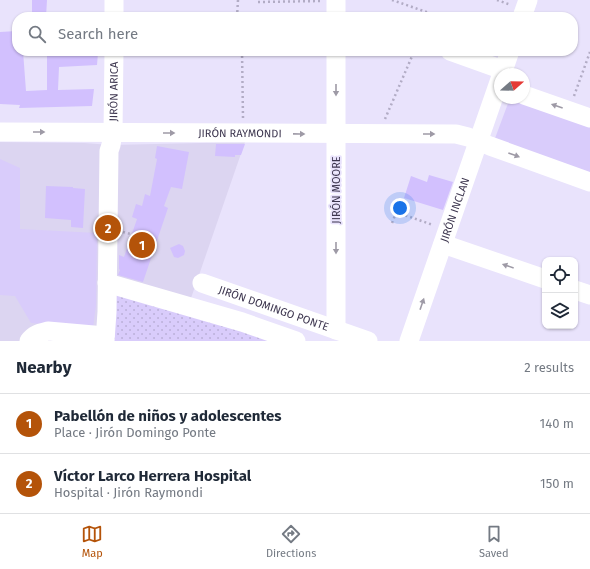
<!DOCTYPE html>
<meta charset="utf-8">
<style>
body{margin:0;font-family:"Fira Sans",sans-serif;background:#f2f2f3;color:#1f2937}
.controls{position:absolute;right:12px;bottom:12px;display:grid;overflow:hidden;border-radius:8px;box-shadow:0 1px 3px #0004}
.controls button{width:36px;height:36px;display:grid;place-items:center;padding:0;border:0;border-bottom:1px solid #e0e1e3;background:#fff;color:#1f2937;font:20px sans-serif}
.compass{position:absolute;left:494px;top:68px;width:36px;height:36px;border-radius:50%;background:#fff;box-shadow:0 1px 3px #0004;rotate:70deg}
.you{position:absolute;left:400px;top:208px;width:14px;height:14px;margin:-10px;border:3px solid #fff;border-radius:50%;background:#1a73e8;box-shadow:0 0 0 6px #1a73e833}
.badge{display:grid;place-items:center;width:26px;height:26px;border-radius:50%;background:#b45309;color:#fff;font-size:13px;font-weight:700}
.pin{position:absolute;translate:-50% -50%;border:2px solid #fff;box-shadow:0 1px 4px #0006}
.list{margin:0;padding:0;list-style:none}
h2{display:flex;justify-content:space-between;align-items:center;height:52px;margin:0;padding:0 16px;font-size:17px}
h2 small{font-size:13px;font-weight:400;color:#747a83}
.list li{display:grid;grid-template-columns:26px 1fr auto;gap:12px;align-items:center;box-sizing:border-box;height:60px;padding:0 16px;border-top:1px solid #e0e1e3}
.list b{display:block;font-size:15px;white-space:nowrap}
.list p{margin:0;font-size:13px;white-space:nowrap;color:#747a83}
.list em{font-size:13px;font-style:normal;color:#747a83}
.icon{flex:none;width:22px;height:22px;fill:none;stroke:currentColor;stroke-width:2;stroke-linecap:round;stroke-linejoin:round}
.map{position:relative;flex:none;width:590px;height:341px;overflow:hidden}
.search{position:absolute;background:#fff;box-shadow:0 1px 3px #0004;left:12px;right:12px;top:12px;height:44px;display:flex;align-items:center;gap:10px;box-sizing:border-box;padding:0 14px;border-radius:16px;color:#747a83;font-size:15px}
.sheet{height:172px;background:#fff}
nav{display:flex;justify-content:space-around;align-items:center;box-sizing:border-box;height:56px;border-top:1px solid #e0e1e3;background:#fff;font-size:11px;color:#747a83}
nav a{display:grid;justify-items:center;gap:2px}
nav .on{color:#b45309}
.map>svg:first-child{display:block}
</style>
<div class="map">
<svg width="590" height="341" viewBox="0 0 590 341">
<defs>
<pattern id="garden-dots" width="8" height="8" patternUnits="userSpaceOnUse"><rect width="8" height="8" fill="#d9ccfb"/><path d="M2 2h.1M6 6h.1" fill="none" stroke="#bbb0d9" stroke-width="1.8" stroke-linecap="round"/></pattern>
</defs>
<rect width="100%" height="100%" fill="#e9e3fc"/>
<path fill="#dcd5f1" d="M0,142l84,1 27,2 134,-3 -55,159 116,40h-306z"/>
<path fill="#d9ccfb" d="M510,98h6l74,26v52l-96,-35z
M0,159l20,9v61l77,4 -1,72 -3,23 -62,-5 -16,-27 -15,-1z"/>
<path fill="url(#garden-dots)" d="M115,288l170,53h-174z"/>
<path fill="#d2c0fe" d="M32,0h15l-1,17h-14z
M17,31v20h6l3,40 21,-1v-35l51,-2 -1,12 -38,2 -1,23 36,-1 -2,17 -73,2 1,-3 -20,-1v-72z
M216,144h29l-4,11h-6v2l-20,-1z
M157,146l32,6 -7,37 -11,-2 -7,19 4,2 -25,74 -25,-7 2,-5 -1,-1v-14l5,2 13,-38 -5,-2 4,-13 6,2 3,-12 5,2 7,-37 -2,-1z
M429,175l24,7 -10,28 -39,-12 7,-22 16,6z
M46,186l27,1v1l12,1 -2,39 -12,-1v-7l-26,-2z
M179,244l4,2 2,5 -1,4 -6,3 -4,-1 -4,-9z"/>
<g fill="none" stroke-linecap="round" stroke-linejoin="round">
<path stroke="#b2acc5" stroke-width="2.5" stroke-dasharray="2 3" stroke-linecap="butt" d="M392,0l49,17
M497,0l14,5
M258,2l64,-1
M237,17l1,-17
M128,51h18
M242,51l1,67
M574,96l16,-44
M385,119l28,-65 -8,-3
M396,212l37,13
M392,223l9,-23
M123,232l8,2"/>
<g stroke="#fff" stroke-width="19">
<path d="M114,0v17"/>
<path d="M336,17v-17"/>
<path d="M522,17l6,-17"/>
<path d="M450,51l53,19"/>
<path d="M502,74l8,-23"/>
<path d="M524,95l66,23"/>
<path id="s1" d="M0,132l456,2 12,3 22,9 100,36"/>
<path d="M443,244l102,35"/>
<path d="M107,283l135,39 54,19"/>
<path id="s2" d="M202,283l166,58"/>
<path d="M575,290l15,5"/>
<path d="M336,330v-279"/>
<path d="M29,341c5,-7 11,-8 19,-10l57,5"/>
<path id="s3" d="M105,341l2,-29 2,-161 2,-6 2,-13 1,-81"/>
<path id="s4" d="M409,341l91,-262"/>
</g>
</g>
<defs><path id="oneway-solid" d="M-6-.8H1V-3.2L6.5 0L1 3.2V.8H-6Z"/></defs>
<g fill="#9e9aa6">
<use href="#oneway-solid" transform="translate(336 90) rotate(90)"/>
<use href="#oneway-solid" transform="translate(557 106) rotate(-161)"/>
<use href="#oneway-solid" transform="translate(39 132)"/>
<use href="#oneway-solid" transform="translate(169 133)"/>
<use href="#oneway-solid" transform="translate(299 134) rotate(1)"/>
<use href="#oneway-solid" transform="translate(429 134)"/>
<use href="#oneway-solid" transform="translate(514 155) rotate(20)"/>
<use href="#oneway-solid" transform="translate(336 248) rotate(90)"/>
<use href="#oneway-solid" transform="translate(508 266) rotate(-161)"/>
<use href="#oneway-solid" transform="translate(422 304) rotate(-71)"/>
</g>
<g text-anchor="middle" stroke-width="3.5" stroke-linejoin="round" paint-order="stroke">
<g font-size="11" fill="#3c354e" stroke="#e9e3fc">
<text dy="4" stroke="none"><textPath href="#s3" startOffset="250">JIRÓN ARICA</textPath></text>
<text dy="4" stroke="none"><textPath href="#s1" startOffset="240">JIRÓN RAYMONDI</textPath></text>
<text transform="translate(336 190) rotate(-90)" y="4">JIRÓN MOORE</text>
<text dy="4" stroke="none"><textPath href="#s4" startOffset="139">JIRÓN INCLAN</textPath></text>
<text dy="4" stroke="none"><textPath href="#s2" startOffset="76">JIRÓN DOMINGO PONTE</textPath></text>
</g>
</g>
</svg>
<div class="controls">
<button><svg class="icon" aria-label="locate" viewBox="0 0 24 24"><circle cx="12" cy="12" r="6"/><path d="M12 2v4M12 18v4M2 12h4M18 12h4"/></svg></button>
<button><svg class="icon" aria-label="layers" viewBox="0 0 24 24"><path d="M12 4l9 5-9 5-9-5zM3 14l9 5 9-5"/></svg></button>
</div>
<svg class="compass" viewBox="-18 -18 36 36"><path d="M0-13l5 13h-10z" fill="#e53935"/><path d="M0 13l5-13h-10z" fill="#747a83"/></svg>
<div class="you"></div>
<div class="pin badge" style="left:142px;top:245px">1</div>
<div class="pin badge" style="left:108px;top:228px">2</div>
<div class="search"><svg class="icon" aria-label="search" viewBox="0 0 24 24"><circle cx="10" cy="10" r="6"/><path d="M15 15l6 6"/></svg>Search here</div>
</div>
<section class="sheet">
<h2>Nearby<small>2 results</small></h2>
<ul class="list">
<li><span class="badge">1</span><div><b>Pabellón de niños y adolescentes</b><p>Place · Jirón Domingo Ponte</p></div><em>140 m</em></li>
<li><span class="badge">2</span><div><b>Víctor Larco Herrera Hospital</b><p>Hospital · Jirón Raymondi</p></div><em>150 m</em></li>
</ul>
</section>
<nav>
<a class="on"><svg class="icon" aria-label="map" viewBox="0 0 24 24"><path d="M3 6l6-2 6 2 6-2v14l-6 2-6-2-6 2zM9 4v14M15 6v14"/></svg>Map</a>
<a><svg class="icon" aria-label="directions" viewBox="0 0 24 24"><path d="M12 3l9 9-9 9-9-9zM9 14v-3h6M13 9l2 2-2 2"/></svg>Directions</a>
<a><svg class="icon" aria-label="saved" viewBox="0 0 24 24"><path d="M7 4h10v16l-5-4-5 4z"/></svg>Saved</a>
</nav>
